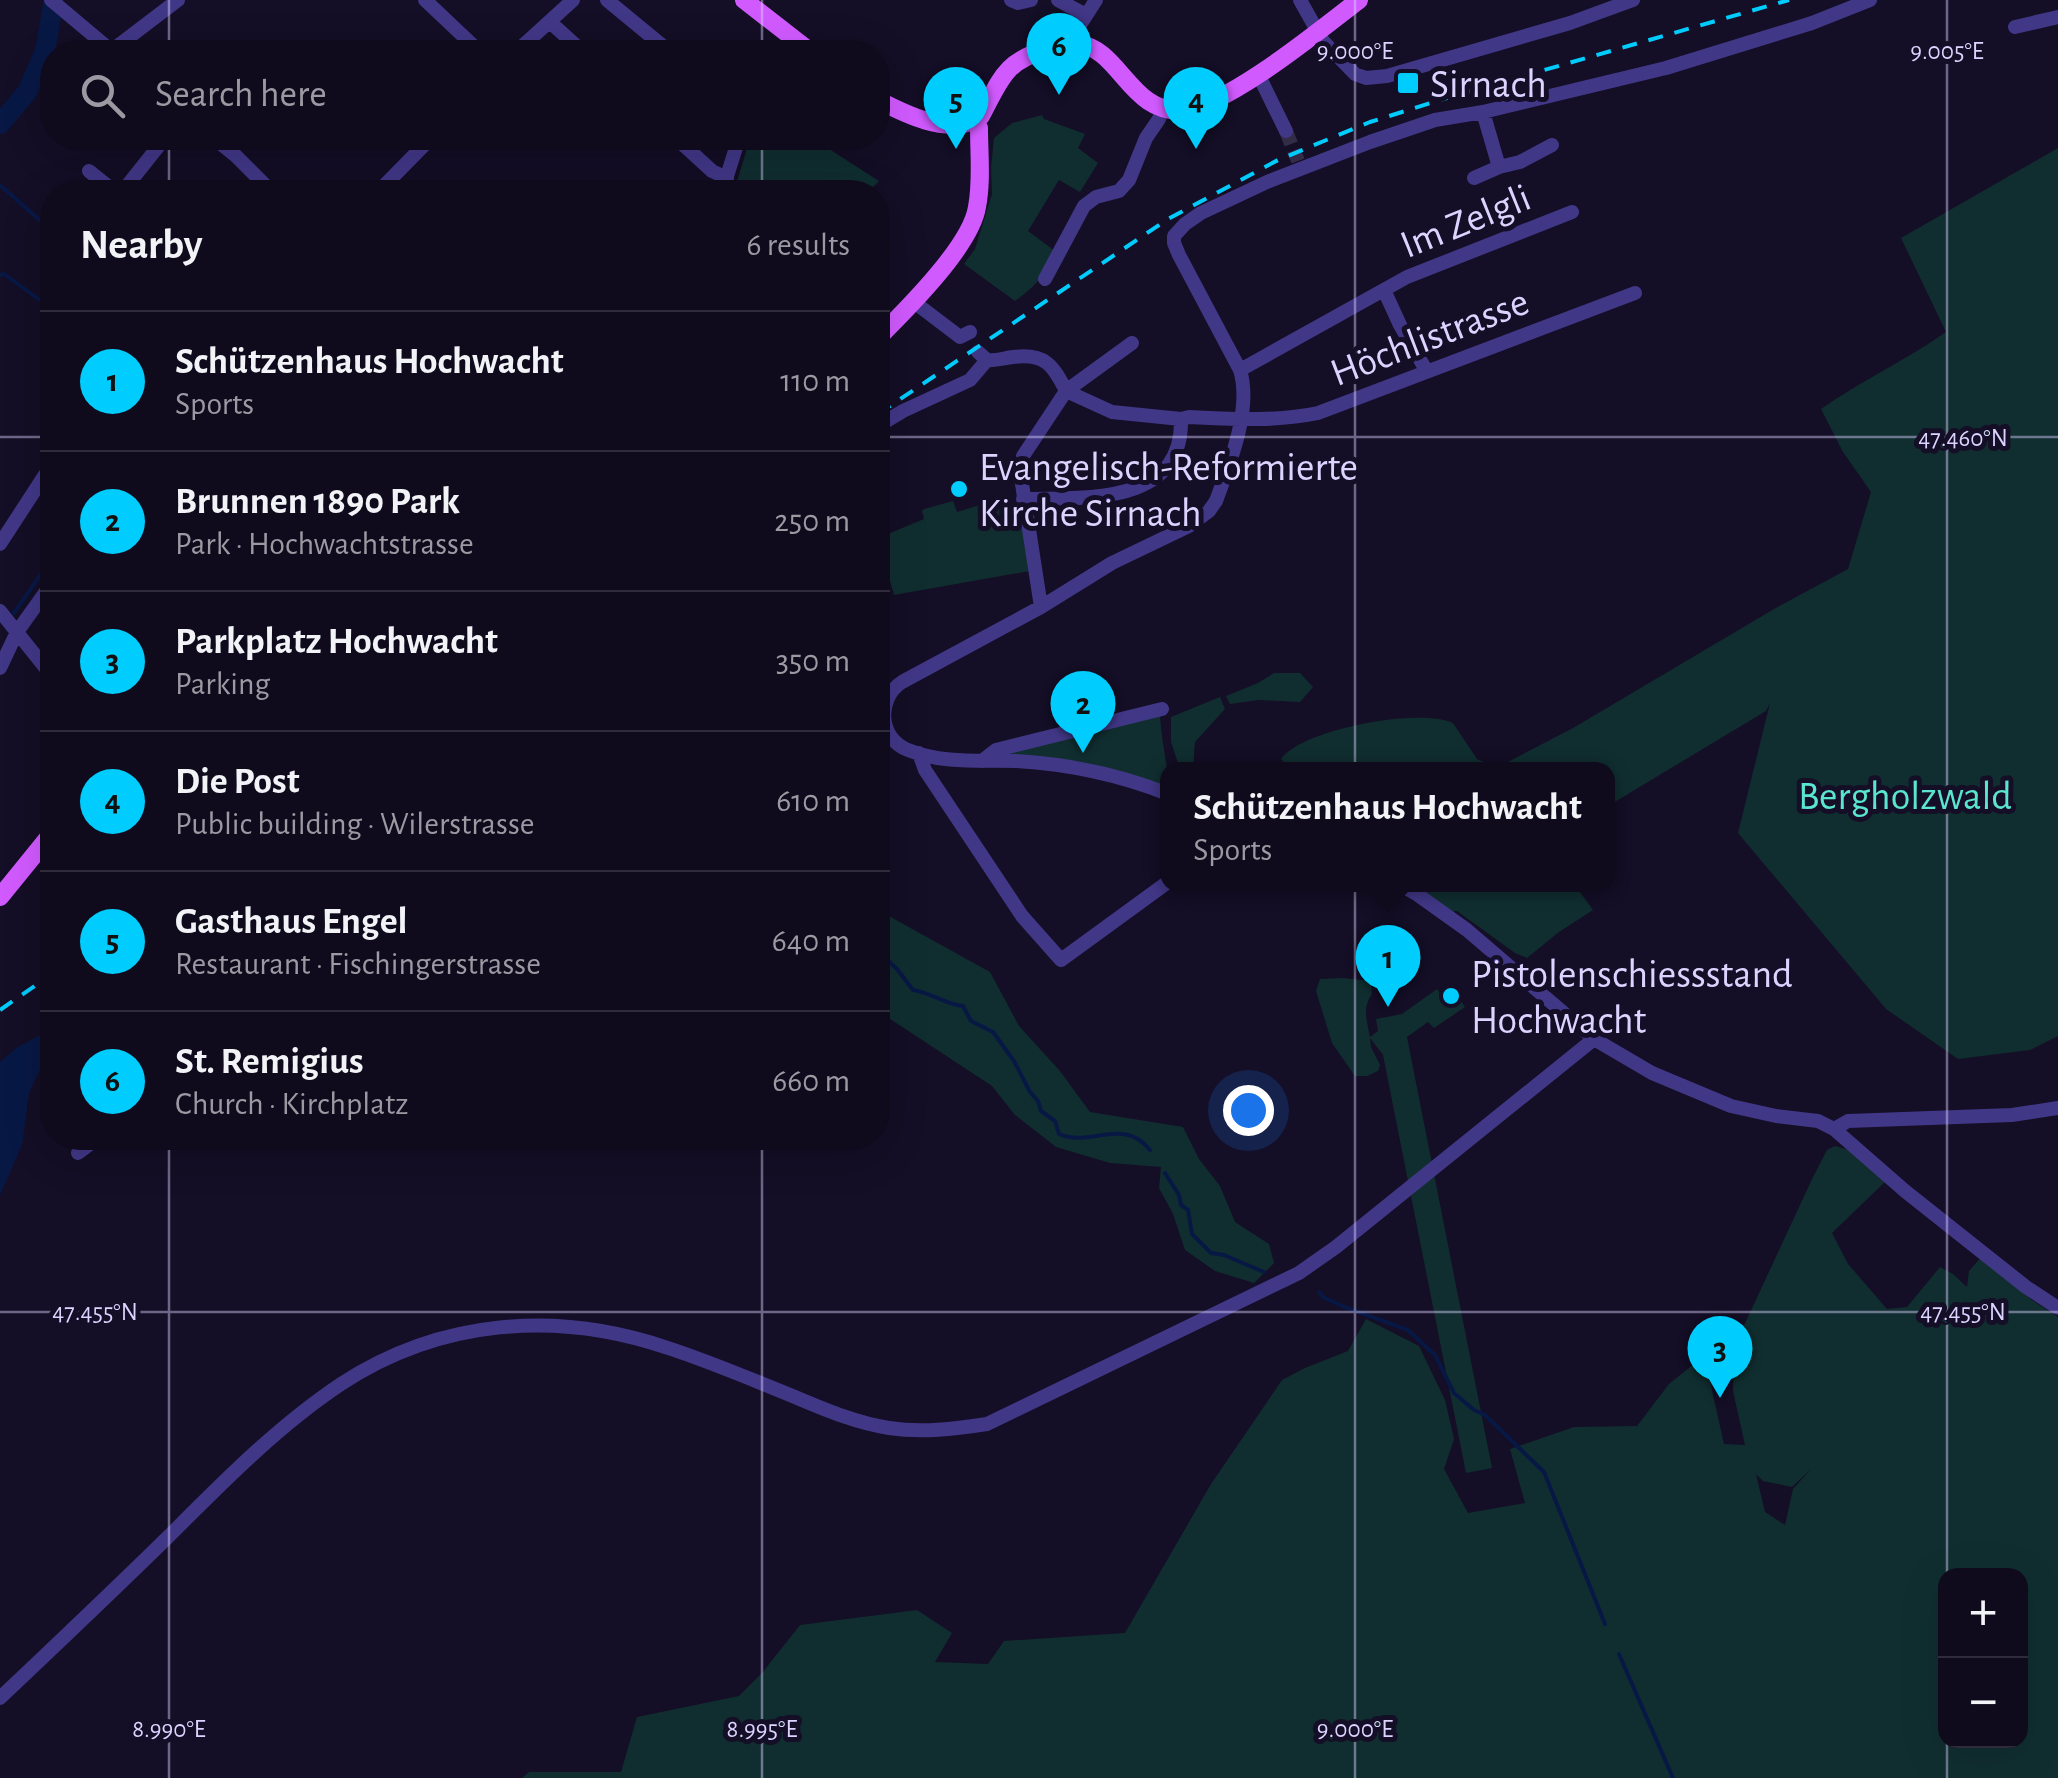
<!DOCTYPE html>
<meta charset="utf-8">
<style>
body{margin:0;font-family:"Alegreya Sans",sans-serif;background:#1d1829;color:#f1f3f6}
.controls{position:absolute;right:30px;bottom:30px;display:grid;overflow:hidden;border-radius:20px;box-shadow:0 10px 40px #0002}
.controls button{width:90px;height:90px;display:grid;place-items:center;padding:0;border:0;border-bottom:2px solid #2f2b3b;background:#0f0a1c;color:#f1f3f6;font:50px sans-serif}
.you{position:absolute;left:1248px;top:1110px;width:35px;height:35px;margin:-25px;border:8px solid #fff;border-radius:50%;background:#1a73e8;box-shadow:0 0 0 15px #1a73e833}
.badge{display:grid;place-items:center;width:65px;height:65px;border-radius:50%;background:#00ccfe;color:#111;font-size:32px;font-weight:700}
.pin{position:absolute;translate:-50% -82px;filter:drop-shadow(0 2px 5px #0008)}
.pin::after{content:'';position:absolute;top:52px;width:35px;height:30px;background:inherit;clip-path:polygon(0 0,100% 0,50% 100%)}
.popup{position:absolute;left:1160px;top:762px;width:455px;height:130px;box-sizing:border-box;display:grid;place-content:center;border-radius:20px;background:#0f0a1c;filter:drop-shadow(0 2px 8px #0005);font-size:32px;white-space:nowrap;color:#9b9aa3}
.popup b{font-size:38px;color:#f1f3f6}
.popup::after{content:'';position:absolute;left:50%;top:100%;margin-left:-20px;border:20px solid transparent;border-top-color:#0f0a1c}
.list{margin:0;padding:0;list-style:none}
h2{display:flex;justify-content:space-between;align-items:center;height:130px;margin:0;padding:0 40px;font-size:42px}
h2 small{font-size:32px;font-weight:400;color:#9b9aa3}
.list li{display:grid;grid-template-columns:65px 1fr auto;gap:30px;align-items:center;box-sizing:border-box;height:140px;padding:0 40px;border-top:2px solid #2f2b3b}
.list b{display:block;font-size:38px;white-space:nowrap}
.list p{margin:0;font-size:32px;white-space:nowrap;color:#9b9aa3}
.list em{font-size:32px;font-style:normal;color:#9b9aa3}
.icon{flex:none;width:55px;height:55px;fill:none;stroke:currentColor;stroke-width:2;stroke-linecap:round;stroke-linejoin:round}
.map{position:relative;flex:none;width:2058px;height:1778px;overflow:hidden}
.search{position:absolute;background:#0f0a1c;box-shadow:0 10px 40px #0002;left:40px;top:40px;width:850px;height:110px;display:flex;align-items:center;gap:25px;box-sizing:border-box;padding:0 35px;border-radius:40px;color:#9b9aa3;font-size:38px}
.panel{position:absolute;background:#0f0a1c;box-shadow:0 10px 40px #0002;left:40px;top:180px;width:850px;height:970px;border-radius:40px}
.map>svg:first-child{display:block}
</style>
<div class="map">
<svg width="2058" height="1778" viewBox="0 0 2058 1778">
<rect width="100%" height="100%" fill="#140e26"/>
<path fill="#102e30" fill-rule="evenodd" d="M1042,115l2,4 41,15 -7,14 20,15 -18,29 -21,-12 -31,51 27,20c-11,26 -18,34 -40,50l-51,-37 11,-15 17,-55 -1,-26 3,-30 18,-15z
M750,138h62l67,43 -11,11h-134z
M2058,148v888l-28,14 -72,9 -72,-50 -148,-176 32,-130 -4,8 -158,95v-36h-317l-10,-11c21,-30 139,-52 172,-36l24,36 13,6 16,-2 67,-35 201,-119 74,-40 23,-77 -28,-40 -22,-43c40,-28 85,-49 125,-77l-45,-94z
M953,501l4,11 33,-10 29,2 11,67 -136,24 -16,-57 46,-19 -2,-8 2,-2z
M1274,673h26l13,14 -13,15 -42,-2 -28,4 -4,-8 32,-13z
M1220,697l5,12 -30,33 -2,27h-13l-9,-27v-25z
M1160,714c1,27 8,49 8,74l-166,-33z
M1410,885h165l18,25 -34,22 -32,26 -12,-5 -58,-42 -7,1z
M878,910l112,62 29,54 41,45 30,41 93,15 16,32 21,27 15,36 34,22 5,19 -20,20 -39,-12 -30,-21 -12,-36 -14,-26 2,-21 -51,-4 -54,-16 -41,-32 -23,-29 -114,-75z
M1343,978l28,3 1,13c-10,13 -5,28 -2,43l8,-6 -2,-12 26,-5 35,-25 13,18 10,-7 5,7 -31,21 -6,-6 -21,15 85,431 -26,5 -83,-418 -13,-17 1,9 9,18 -2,6 -11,5h-12l-23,-33 -16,-52 4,-12z
M1835,1146l25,7 26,28 -54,52 16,31 39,45 20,-2 33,-40 13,7 14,13 2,-16 14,-16 49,45 26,17v461h-1536l7,-6h92l16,-55 102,-21 23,-23 38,-48 117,-15 35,23 -17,29 53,2 16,-23 121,-8 86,-149 71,-104 23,-12 43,-17 18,-32 53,27 26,54 9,39 -10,30 24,44 57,-10 -15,-54 64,-22 63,-1 32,-42 32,-26 8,19 15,67 21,1 -12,-54 1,-44 79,-170 14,-27zM1811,1469l-18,20 -8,36 -20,-13 -9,-38 7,7 29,6zM1946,1576h74v164h-74z"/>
<path fill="#081845" d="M52,1029l-1,17 -22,47 -7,52 -22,50v-133l16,-14z"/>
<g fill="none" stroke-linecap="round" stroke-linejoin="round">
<path stroke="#081845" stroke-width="4" d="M0,185l52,46
M0,275l4,-1 48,35
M14,613l38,-55
M878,951l19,18 16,21c19,3 34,15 50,16l8,15 22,11 21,29 16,31 8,9 3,10 14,10 4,13c31,14 64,-18 91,16
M1165,1173l14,22 2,10 7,5 4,24 19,19 13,2 40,17
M1319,1292l4,5 19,9 66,24 27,25 19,38 20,17 11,5 59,57 61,152
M1619,1654l54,124"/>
<path stroke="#081845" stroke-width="20" d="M0,124l27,-32 18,-41 9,-51"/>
<path stroke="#322c47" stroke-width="14" stroke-dasharray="14 7" stroke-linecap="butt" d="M1286,131l12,30"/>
<path stroke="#413787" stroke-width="14" d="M51,0l62,52
M425,0l55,52
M607,0l63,52
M1011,0l7,3 13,-3
M1058,0l28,15
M1300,0l23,41 32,33 11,4 21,-2 183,-53 63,-23
M550,22l33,30
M2015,27l43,-10
M1077,43l3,-18 16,-25
M111,51l67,-51
M516,52l57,-52
M1258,74l28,57
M1483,112l16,55 21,-5 32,-17
M214,138l22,18 36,36
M676,138l36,33 15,7
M89,171l26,21
M1474,178l25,-11
M122,192l43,-54
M378,192l53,-54
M722,192l17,-54
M1045,279l39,-73 12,-9 23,-6 10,-11 17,-42 13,-19 4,-11
M1384,290l16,35 26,45
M914,302l46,35 10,-5
M978,352l9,8c10,1 17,-2 26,-3 32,-4 40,8 53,34l-43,65 -3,15 21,136
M1240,370l167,-93 165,-65
M1066,391l46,21 69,7 8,-2c43,2 86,5 129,-4l317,-120
M1066,391l66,-48
M878,426l25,-15 67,-31 17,-20
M1023,499c61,-2 160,8 158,-80
M0,544l52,-80
M0,611l52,65
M0,668l17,-36 35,-49
M919,753l6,17 97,146 39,44 107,-78
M982,761l14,-11 166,-41
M1168,794c-48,-19 -100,-30 -152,-33 -35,-1 -74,3 -108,-11 -29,-11 -32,-51 -6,-68l139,-75 71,-44 77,-37 20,-15 7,-10c14,-38 36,-92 24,-131l-61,-115 -5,-12v-7l11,-12 16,-11 66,-31 103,-40 65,-22 48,-8 183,-44 146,-45 58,-23
M1399,884l19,11 49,35 127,109 58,34 79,33 45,10 42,5 16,8 71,62 121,96 32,21
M1834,1129l14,-8 164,-6 46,-7
M78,1153l20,-15
M0,1698c57,-54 114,-108 170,-163 53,-53 108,-109 171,-151 99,-65 216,-74 327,-36 43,14 85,32 127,49 31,13 61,26 94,31 33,5 65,1 98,-4l312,-151 37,-26 258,-208"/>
<path stroke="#d15aff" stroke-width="18" d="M744,0l67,52
M878,100c27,14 67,34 97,20
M975,120l6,-4c20,-37 23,-55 67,-67 9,-3 20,-7 30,-5 42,4 53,72 106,66 45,-5 137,-81 175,-110
M878,338c28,-28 93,-92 99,-131 5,-26 2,-53 2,-79l-4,-8
M0,897l52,-64"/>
<path stroke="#00ccfe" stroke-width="4" stroke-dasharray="15 12" stroke-linecap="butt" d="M878,414l290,-195 110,-59 92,-38 80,-25 339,-97
M0,1010l52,-36"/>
</g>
<path fill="none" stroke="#dcd3ff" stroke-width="2.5" stroke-opacity="0.45" d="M169,0v52M762,0v52M1355,0v1778M1947,0v1576M169,138v54M762,138v54M0,437h52M878,437h1180M169,1138v640M762,1138v640M0,1312h2058M1947,1740v38"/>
<g fill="#00ccfe" stroke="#140e26" stroke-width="4">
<rect x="1396" y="71" width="24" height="24" rx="5"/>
<circle cx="959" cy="489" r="10"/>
<circle cx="1451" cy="996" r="10"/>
</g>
<g text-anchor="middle" stroke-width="10" stroke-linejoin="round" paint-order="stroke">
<g font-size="40" fill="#dcd3ff" stroke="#140e26" text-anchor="start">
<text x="1430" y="97">Sirnach</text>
<text x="979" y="480">Evangelisch-Reformierte<tspan x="979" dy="46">Kirche Sirnach</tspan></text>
<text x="1471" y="987">Pistolenschiessstand<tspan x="1471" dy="46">Hochwacht</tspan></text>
</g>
<g font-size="40" fill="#dcd3ff" stroke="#140e26">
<text transform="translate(1465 220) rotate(-22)" y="14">Im Zelgli</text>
<text transform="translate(1429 336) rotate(-21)" y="14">Höchlistrasse</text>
</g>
<g font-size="40" fill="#59e5d0" stroke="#140e26">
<text x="1905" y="809">Bergholzwald</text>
</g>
</g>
<g font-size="25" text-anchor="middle" fill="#dcd3ff" stroke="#140e26" stroke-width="10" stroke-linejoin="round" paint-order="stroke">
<text x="1355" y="59">9.000°E</text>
<text x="1947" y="59">9.005°E</text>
<text x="1963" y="446">47.460°N</text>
<text x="95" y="1320">47.455°N</text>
<text x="1963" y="1320">47.455°N</text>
<text x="169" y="1737">8.990°E</text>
<text x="762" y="1737">8.995°E</text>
<text x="1355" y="1737">9.000°E</text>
</g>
</svg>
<div class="controls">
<button>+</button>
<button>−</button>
</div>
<div class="you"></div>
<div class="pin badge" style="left:1388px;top:1007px">1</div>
<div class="popup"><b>Schützenhaus Hochwacht</b>Sports</div>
<div class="pin badge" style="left:1083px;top:753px">2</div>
<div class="pin badge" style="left:1720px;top:1398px">3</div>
<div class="pin badge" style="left:1196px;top:149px">4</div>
<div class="pin badge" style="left:956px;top:149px">5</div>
<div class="pin badge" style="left:1059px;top:95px">6</div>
<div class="search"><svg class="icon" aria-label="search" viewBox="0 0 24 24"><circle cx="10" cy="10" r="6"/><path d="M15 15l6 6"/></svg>Search here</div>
<section class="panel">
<h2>Nearby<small>6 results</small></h2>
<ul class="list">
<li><span class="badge">1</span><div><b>Schützenhaus Hochwacht</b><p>Sports</p></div><em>110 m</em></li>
<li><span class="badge">2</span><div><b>Brunnen 1890 Park</b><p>Park · Hochwachtstrasse</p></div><em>250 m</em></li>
<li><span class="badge">3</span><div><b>Parkplatz Hochwacht</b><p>Parking</p></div><em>350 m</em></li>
<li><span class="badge">4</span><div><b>Die Post</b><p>Public building · Wilerstrasse</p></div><em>610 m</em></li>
<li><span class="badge">5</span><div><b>Gasthaus Engel</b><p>Restaurant · Fischingerstrasse</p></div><em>640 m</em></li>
<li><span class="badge">6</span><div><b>St. Remigius</b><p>Church · Kirchplatz</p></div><em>660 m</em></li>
</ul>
</section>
</div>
